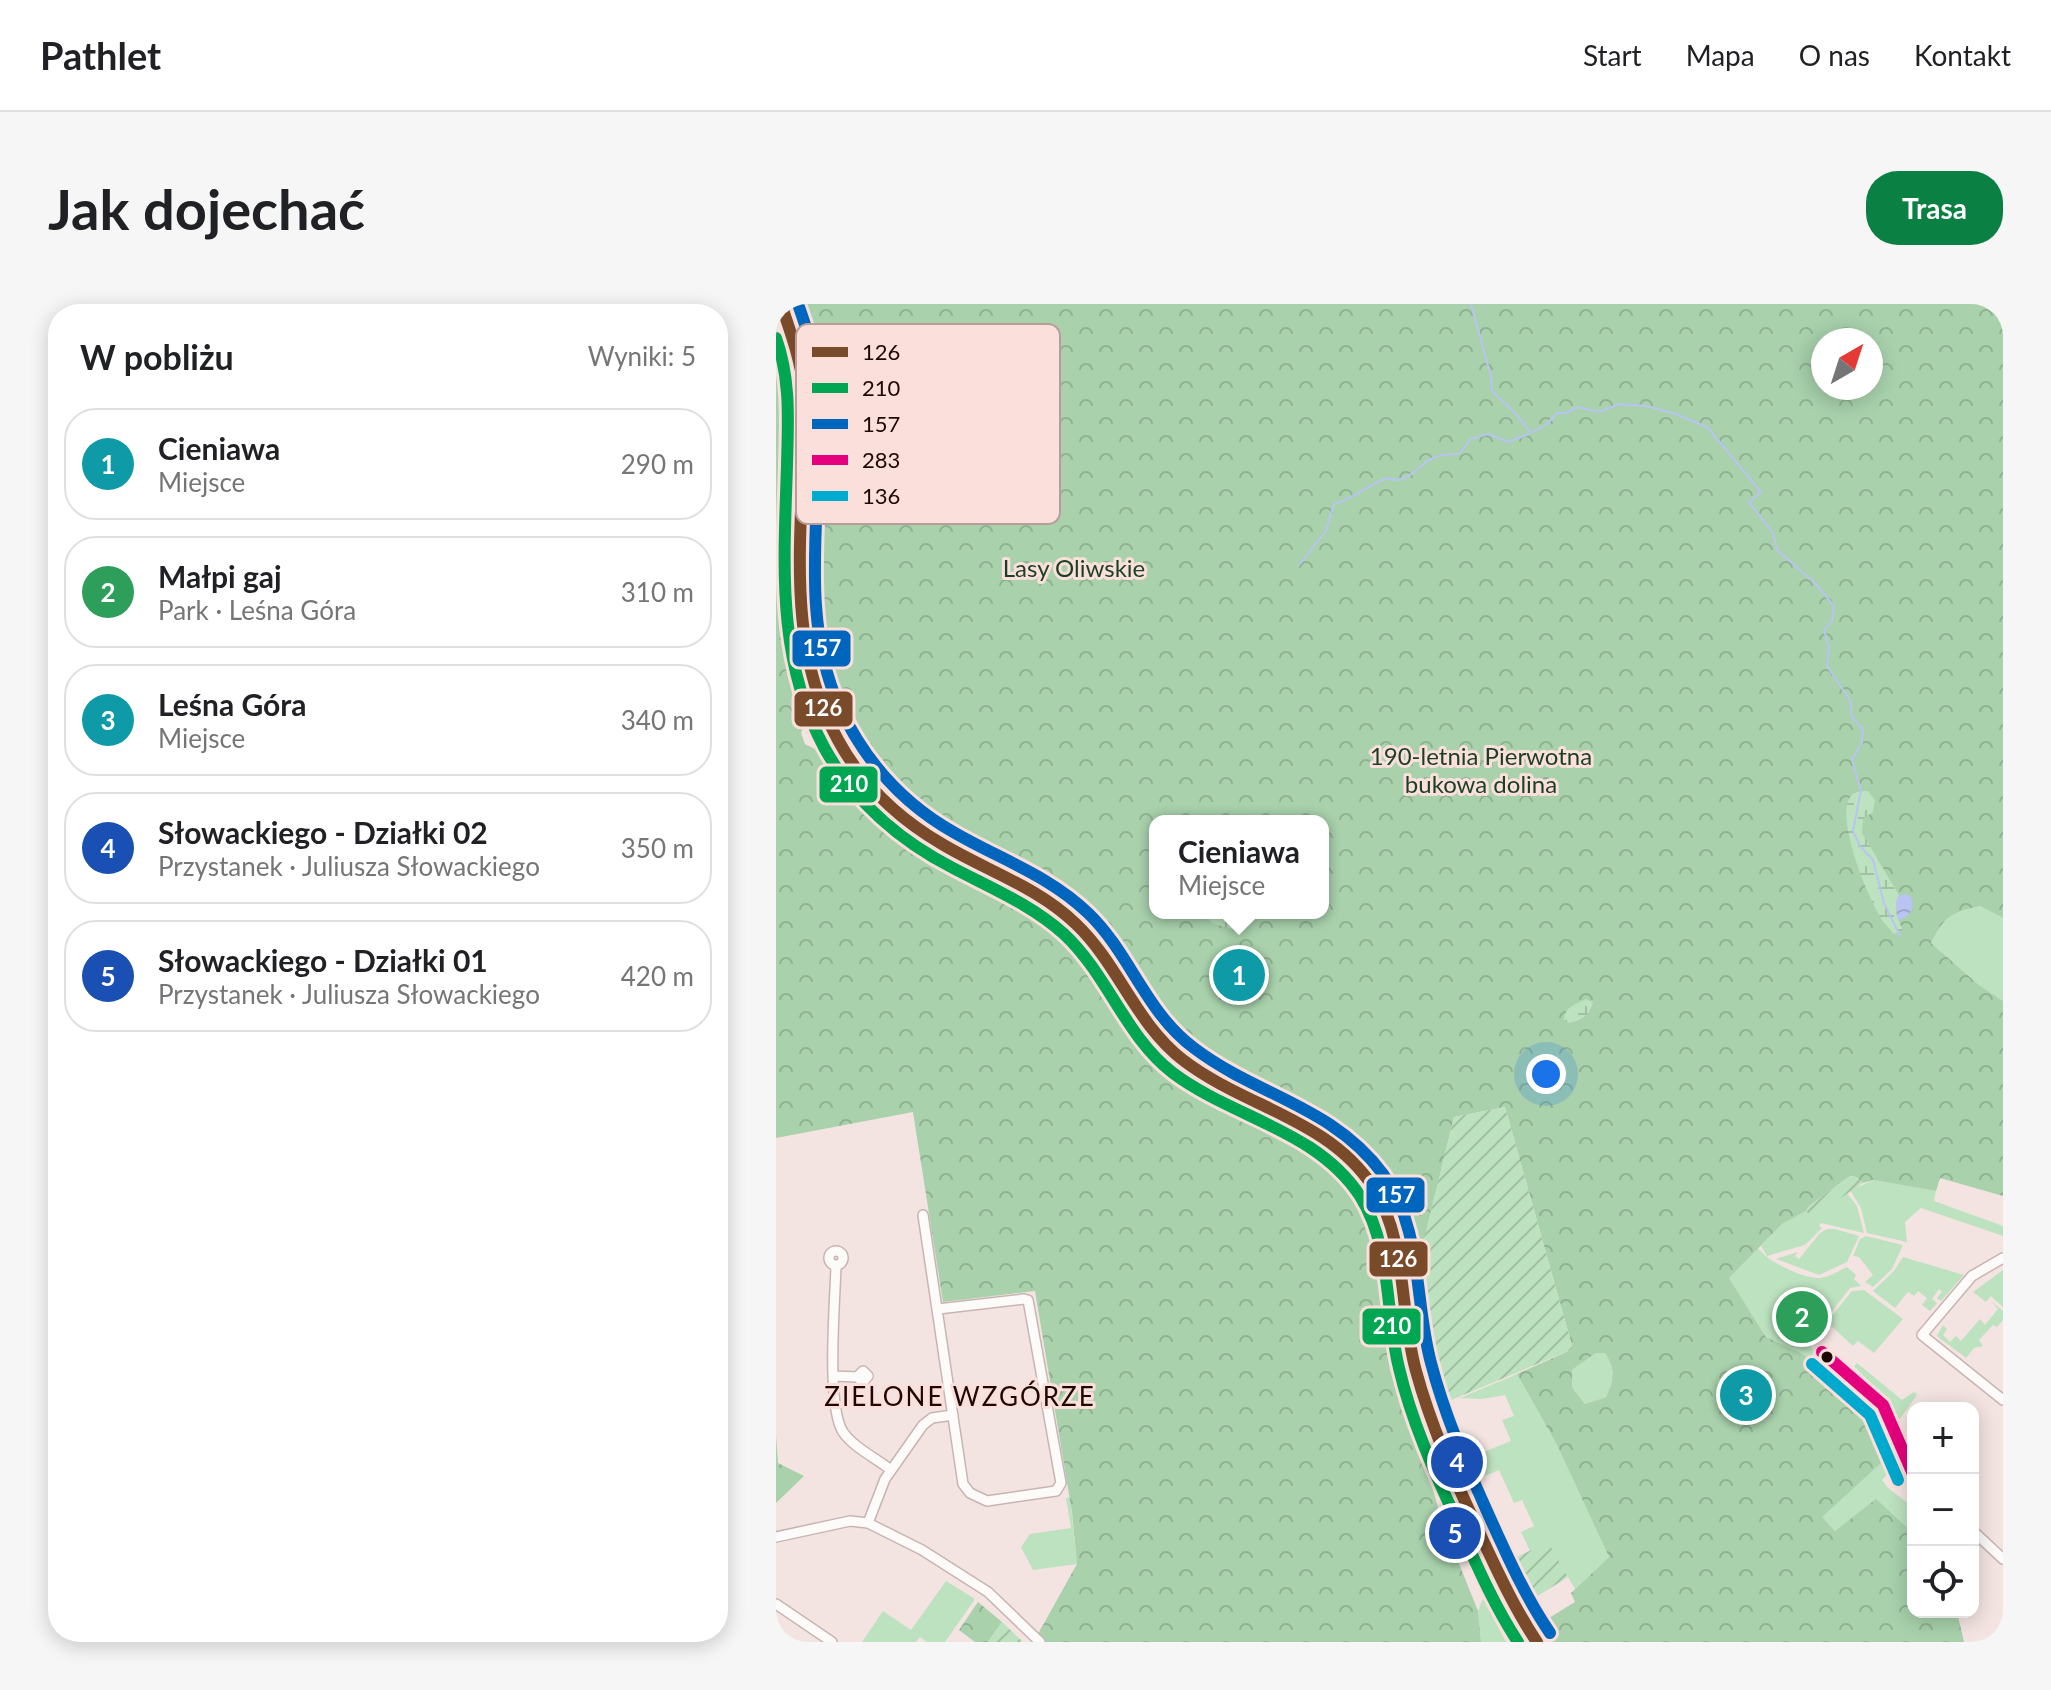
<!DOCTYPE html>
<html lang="pl">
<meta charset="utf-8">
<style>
body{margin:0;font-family:Lato,sans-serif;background:#f6f6f6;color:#202124}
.controls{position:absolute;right:24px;bottom:24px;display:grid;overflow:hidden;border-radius:16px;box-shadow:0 4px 20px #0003}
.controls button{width:72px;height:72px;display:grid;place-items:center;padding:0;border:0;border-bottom:2px solid #e0e0e0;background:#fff;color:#202124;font:40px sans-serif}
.compass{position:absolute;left:1035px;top:24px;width:72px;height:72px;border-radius:50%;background:#fff;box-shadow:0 4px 20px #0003;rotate:39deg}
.you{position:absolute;left:770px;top:770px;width:28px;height:28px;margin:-20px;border:6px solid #fff;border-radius:50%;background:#1a73e8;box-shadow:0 0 0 12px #1a73e833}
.badge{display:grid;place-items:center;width:52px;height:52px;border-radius:50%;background:#0b8043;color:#fff;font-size:26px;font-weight:700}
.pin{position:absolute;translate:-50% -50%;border:4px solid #fff;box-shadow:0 2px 8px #0006}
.popup{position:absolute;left:373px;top:511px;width:180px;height:104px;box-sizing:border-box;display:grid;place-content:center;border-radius:16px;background:#fff;filter:drop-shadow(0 2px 6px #0005);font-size:26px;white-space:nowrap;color:#757577}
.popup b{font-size:30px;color:#202124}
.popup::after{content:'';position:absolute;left:50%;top:100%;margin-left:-16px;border:16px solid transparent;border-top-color:#fff}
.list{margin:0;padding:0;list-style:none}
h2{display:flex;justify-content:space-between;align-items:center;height:104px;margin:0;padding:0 32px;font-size:34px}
h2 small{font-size:26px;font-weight:400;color:#757577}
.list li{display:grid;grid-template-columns:52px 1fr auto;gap:24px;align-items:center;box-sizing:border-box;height:112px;margin:0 16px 16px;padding:0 16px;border:2px solid #e0e0e0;border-radius:32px}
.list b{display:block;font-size:30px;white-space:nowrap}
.list p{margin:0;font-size:26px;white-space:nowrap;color:#757577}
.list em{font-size:26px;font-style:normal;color:#757577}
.icon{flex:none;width:44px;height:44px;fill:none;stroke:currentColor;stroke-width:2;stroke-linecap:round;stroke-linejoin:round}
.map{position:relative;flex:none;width:1227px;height:1338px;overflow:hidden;border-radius:32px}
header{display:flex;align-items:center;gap:48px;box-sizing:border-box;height:112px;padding:0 40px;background:#fff;border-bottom:2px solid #e0e0e0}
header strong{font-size:38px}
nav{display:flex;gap:44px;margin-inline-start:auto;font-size:28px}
.intro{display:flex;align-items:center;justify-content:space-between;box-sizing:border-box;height:192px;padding:0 48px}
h1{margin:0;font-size:56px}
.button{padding:20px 36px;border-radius:32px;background:#0b8043;color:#fff;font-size:28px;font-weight:700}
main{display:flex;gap:48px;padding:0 48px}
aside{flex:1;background:#fff;border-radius:32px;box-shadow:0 4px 20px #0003}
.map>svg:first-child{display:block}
</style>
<header>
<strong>Pathlet</strong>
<nav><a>Start</a><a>Mapa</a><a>O nas</a><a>Kontakt</a></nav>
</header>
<div class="intro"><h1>Jak dojechać</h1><a class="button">Trasa</a></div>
<main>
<aside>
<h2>W pobliżu<small>Wyniki: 5</small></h2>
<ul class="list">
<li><span class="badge" style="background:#0f9aa8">1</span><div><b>Cieniawa</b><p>Miejsce</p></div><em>290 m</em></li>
<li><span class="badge" style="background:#2e9e5b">2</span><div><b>Małpi gaj</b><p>Park · Leśna Góra</p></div><em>310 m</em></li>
<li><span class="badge" style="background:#0f9aa8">3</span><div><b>Leśna Góra</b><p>Miejsce</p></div><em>340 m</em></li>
<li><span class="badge" style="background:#1a4fb4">4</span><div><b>Słowackiego - Działki 02</b><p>Przystanek · Juliusza Słowackiego</p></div><em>350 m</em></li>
<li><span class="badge" style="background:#1a4fb4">5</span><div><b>Słowackiego - Działki 01</b><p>Przystanek · Juliusza Słowackiego</p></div><em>420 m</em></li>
</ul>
</aside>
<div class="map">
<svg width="1227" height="1338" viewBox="0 0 1227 1338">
<defs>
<pattern id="forest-crowns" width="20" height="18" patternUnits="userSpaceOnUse" patternTransform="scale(2)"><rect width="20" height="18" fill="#a8d1ac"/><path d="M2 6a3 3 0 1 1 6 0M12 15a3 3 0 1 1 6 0" fill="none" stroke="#90b292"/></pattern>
<pattern id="wetland-marsh" width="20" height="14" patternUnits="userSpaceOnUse" patternTransform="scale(2)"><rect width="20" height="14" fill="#bde2bf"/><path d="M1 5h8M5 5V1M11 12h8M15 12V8" fill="none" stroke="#a2c0a3"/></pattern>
<pattern id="garden-furrows" width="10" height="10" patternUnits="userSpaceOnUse" patternTransform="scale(2)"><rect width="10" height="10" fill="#bde2bf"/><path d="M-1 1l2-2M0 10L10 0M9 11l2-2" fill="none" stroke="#a2c0a3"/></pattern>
<pattern id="water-waves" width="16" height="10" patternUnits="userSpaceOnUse" patternTransform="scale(2)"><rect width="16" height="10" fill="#bac4f3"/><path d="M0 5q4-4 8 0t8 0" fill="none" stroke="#9fa7cf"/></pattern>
</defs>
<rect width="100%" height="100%" fill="#f3e4e1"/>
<path fill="#bde2bf" d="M1204,602l23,12v83l-24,-16 -48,-42c14,-27 19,-30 49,-37z
M1098,876l62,11 -2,10 69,25v10l-82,-28 -16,14 2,20 -40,-9 -6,-25 -11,-18z
M1071,889l10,13 7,27 -43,-10 -2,3 3,2 -17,17 -38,11 -6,-10 21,-22 24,-13 6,5z
M1051,925h8l24,7 -12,26 -28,13 -43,-16 22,-7 -3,4 4,3 21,-26z
M1090,932l37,9 -11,24 -19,18 -8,-5 8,-7 -14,-18 -6,-1 7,-17z
M982,944c10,14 41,28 58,30 11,1 22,-7 31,-11l9,8 -2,4 7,7 -11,2 -23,30c-10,-12 -26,-17 -41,-11l-1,8 4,1v-7l24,1 2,4 -9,29 67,58 16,25 10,31v5l-17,18 6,8 25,19v26l-37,-33 -41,31 -14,-14 -24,-166 -31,-14 -37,-59z
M1127,953l61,18 -23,26 -4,-3 5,-6 -3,-3 -7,10 5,4 -7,8 -8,-6 5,-7 -9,-7 -4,5 -6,-4 -13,16 -22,-17 21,-20z
M1227,966v37l-12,-11 -5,6 -13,-10z
M1088,986l39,29 -29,34 -16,-12 -5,5 -26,-24 25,-31z
M1215,997l12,10v9l-6,7 -4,-2 -14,15 4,6 -9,2 -8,10 -29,-22 6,-11 4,4 -4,6 7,7 6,-6 5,5 19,-22 5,6 13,-16z
M820,1049h9c11,17 9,26 1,44l-21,7 -13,-17v-17z
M1081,1059l45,37 12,-8 3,3 -18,25 -18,-26 -27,-28z
M741,1070l40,71 52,112 -34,32 -27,-46 -18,8 -9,-19 13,-6 -12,-26 -8,3 -15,-33 -32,13 -8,-21 52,-21 -9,-21 12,-4 -9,-21 -23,4 -22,-1z
M294,1193l7,67 -44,6 -12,-23 9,-13 41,-6 -5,-30z
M170,1277l29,18 -30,43h-18l-7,-5 -4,5h-54l21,-31 28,19z
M707,1294l23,44h-25l-3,-31z"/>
<path fill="url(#forest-crowns)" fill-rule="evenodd" d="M15,0h1212v614l-23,-12c-30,7 -35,10 -49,37l48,42 24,16v195l-63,-18 -4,13 -62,-11 -11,3 -7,-6 -6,-1 -41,30 -3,5 -24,13 -53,54 37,59 31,14 41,26 55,75 -71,65 13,14 41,-32 37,34v79h44l7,30h-414l-14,-16 39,-24 -4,-9 38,-36 -52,-112 -40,-71 56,-25 -68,-242 -51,10 -38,157h-5l-12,-50 2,-2v-3l-3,1c-11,-32 -29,-56 -56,-77 -10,-9 -20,-15 -29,-26l-4,2 -94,-47 -39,-28 -28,-29 -45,-72 -38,-40 -24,-16 -115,-61 -28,-24 -72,-115 -15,-46 -3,-37 4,-211 -6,-38zM1047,36h48v48h-48zM379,517h168v92h-168zM820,1049h9c11,17 9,26 1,44l-21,7 -13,-17v-17z
M0,32l11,66 -5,177 4,76 19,66 -4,12 4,11 16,8 31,44 24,25 40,28 123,64 40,36 55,88 15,17 179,106 33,40 14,28 8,27 11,101 48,165 36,90 3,31h-435l-8,-8 39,-70 -5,-52 -37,-221 -92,11 -30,-190 -137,26z
M0,1131l2,28 26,13 -28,27z
M202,1298l24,20 -14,20h-13l-16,-12z"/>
<path fill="url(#wetland-marsh)" d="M1092,487l7,9 -2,12 -10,7 -1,14 37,62c-6,13 -2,23 4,35l-9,4c-4,-5 -9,-9 -12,-14 -14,-22 -48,-103 -31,-124 4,-5 12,-5 17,-5z
M428,609h39l2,4 -10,13 -23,-7z
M810,695l7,3c-3,13 -12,19 -24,21l-5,-3c1,-14 11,-15 22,-21z"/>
<path fill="url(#garden-furrows)" d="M729,803l68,242 -136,57 -16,-74 -5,-61 38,-154z
M1074,872l6,1 7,6 -51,34 -6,-6 3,-5z
M772,1238l20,35 -43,27 -21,-41z
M226,1318l19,18 1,2h-34z"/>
<path fill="url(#water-waves)" d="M1129,590l5,2c6,11 1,19 -10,24l-3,-2 -1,-16 3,-7z"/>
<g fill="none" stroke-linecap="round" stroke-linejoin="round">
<path stroke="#bac4f3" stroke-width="2" d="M695,0l20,73 1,14 24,23 15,19 16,-9 10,-11h9l11,-6 22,5 21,-8 26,2 27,7 34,14 54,65 -12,10 24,31 4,17 38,33 19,23 -2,14 -8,10 5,17 -2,19 23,34 2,17 11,13 -1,13 -10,17 9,30 -8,41 7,15 13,14 11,43 16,33
M523,261l27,-34 8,-27c19,-5 34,-19 53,-26 19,8 29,-11 46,-20 7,-4 17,-4 26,-4l12,-15 17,-5 20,8 21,-8
M1017,1004l23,3 10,8"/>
<defs>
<path id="minor" d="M147,911l40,269 7,9 17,8 69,-10 5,-8 -33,-183 -4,-1 -86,10
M53 954a7 7 0 1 1 14 0a7 7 0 1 1-14 0Z
M1227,954l-31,18 -50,59 81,65
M60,962c-1,35 -10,140 7,166 10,15 33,26 48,38
M1046,1048l61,53 8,14 22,55
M58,1072l23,1 6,5 5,-6 -5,-5 -6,6
M92,1219l17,-44 38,-54 9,-7 21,-3
M1197,1227l30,28
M0,1233l74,-16 18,2 54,27 66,42 52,50
M0,1300l56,38"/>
<path id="primary" d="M5,0l17,48 7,43 -6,204c6,104 51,193 144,246 45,25 94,42 133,79 45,41 54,98 108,137 53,39 121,52 168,100 64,66 41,133 64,210 18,60 43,118 70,176 15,32 30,66 51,95
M0,17l13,45 4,26c3,157 -17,325 101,436 48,36 109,51 157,88 54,40 68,110 121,151 63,49 146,59 193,129 33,50 22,111 37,166 16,63 43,124 70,183 16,32 30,67 50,97"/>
</defs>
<use href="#minor" stroke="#c8b5b2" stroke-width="12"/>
<use href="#primary" stroke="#b09fa6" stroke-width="17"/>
<use href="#minor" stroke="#fdfbfa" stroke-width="9"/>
<use href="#primary" stroke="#ede6ea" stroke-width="14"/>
<defs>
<path id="bus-1" d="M5,0c10,29 20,57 23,87 3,22 0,45 -1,67 -3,96 -14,194 35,282 24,44 61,79 104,104 45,27 96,43 134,80 43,41 60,100 107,136 61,47 146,59 190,127 35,55 26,123 43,184 15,55 39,109 63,161 18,38 35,76 58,110"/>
<path id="bus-2" d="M0,34c15,42 12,83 11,127 -3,99 -11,195 38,284 29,52 75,92 128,119 38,20 79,37 111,66 44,41 61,102 109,139 60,45 144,57 187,123 32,51 25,116 39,172 12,52 35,103 57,151 19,42 37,85 62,123"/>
<path id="bus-3" d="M22,0c10,29 20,57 23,87 1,19 -1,39 -2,58 -2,85 -16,179 21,259 25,53 63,96 115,125 45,26 95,43 133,80 42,40 58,100 106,135 63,48 139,58 189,126 40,55 31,127 48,189 13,50 34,99 55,146 19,42 38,86 64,124"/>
<path id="bus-4" d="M1046,1048l61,53 30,69"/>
<path id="bus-5" d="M1036,1060l58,51 28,65"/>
</defs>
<use href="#bus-1" stroke="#fadfda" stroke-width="18"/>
<use href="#bus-2" stroke="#fadfda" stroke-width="18"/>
<use href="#bus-3" stroke="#fadfda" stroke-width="18"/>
<use href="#bus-4" stroke="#fadfda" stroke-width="18"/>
<use href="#bus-5" stroke="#fadfda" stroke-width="18"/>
<use href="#bus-1" stroke="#7a4b2a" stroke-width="12"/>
<use href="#bus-2" stroke="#00a651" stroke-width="12"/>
<use href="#bus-3" stroke="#0065bd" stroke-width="12"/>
<use href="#bus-4" stroke="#e5007d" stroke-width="12"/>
<use href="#bus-5" stroke="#00a9ce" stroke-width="12"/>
</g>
<circle fill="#1e0806" stroke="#fadfda" stroke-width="3" cx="1051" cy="1053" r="7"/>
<g text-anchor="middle" stroke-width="6" stroke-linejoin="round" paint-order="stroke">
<g font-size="24" fill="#1b3f25" stroke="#fadfda">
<text x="298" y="273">Lasy Oliwskie</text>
<text x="705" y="461">190-letnia Pierwotna<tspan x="705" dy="28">bukowa dolina</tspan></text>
</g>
<g font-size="26" letter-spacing="2" fill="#1e0806" stroke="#fadfda">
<text x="184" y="1102">ZIELONE WZGÓRZE</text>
</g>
</g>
<rect x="20" y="20" width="264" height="200" rx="12" fill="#fadfda" stroke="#b89e9a" stroke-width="2"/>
<rect x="36" y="43" width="36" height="10" fill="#7a4b2a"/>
<rect x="36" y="79" width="36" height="10" fill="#00a651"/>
<rect x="36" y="115" width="36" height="10" fill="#0065bd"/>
<rect x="36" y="151" width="36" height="10" fill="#e5007d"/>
<rect x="36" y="187" width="36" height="10" fill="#00a9ce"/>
<g font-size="22" fill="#1e0806">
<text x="86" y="56">126</text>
<text x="86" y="92">210</text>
<text x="86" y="128">157</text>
<text x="86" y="164">283</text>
<text x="86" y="200">136</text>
</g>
<g stroke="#fadfda" stroke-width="3">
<rect x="15" y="325" width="61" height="39" rx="8" fill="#0065bd"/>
<rect x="17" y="386" width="61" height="38" rx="8" fill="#7a4b2a"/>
<rect x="42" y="461" width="61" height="39" rx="8" fill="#00a651"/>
<rect x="589" y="872" width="61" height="38" rx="8" fill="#0065bd"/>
<rect x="592" y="936" width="61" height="38" rx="8" fill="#7a4b2a"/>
<rect x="585" y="1003" width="61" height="39" rx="8" fill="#00a651"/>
</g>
<g font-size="22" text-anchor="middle" font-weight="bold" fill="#fff">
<text x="46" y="352">157</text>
<text x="47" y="412">126</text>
<text x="73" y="488">210</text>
<text x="620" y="899">157</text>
<text x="622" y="963">126</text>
<text x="616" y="1030">210</text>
</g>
</svg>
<div class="controls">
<button>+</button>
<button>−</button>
<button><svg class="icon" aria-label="locate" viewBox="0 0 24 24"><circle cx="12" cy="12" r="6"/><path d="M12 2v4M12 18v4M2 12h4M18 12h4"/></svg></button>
</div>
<svg class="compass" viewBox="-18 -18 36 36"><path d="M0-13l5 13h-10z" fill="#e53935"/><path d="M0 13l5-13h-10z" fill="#757577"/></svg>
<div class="you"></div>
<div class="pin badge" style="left:463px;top:671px;background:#0f9aa8">1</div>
<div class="popup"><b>Cieniawa</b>Miejsce</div>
<div class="pin badge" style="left:1026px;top:1013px;background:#2e9e5b">2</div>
<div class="pin badge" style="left:970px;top:1091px;background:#0f9aa8">3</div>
<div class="pin badge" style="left:681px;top:1158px;background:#1a4fb4">4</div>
<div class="pin badge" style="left:679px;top:1229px;background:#1a4fb4">5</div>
</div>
</main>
